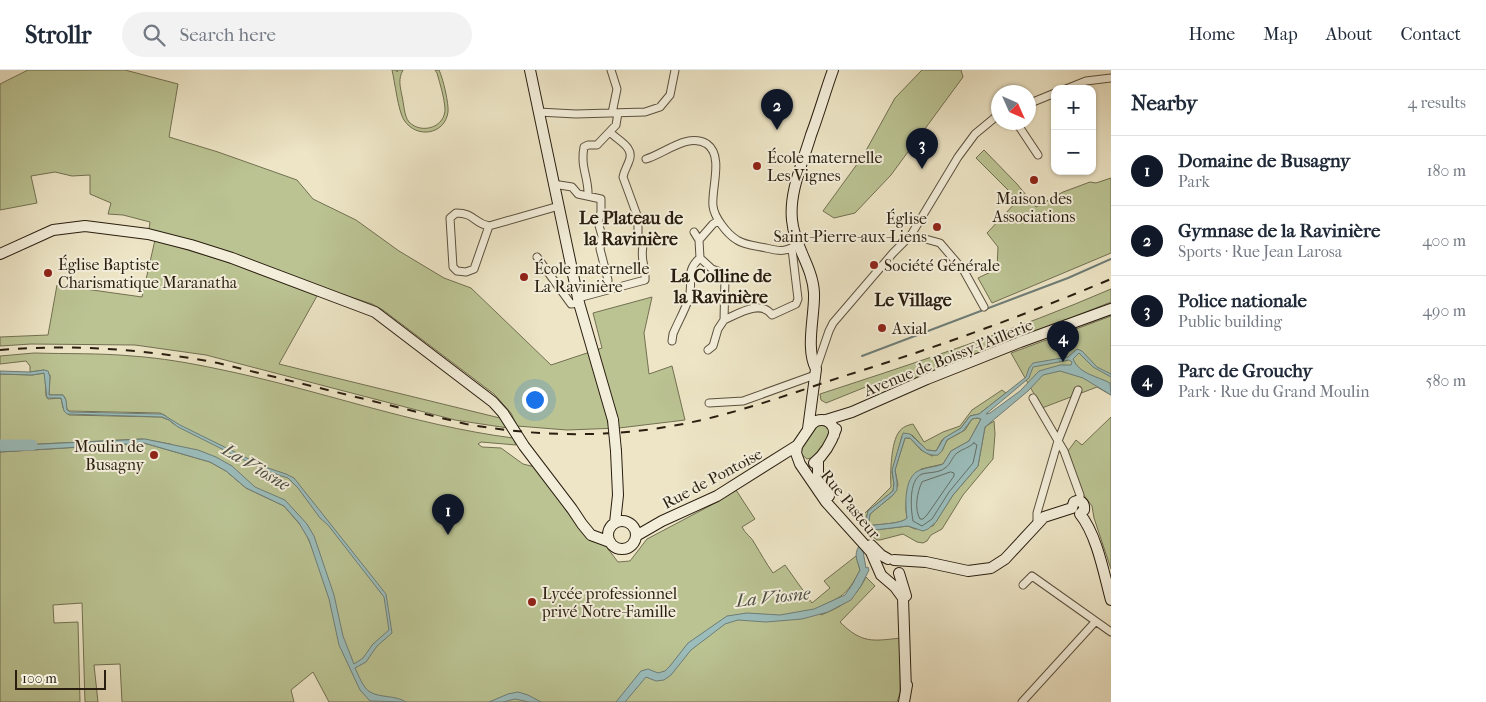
<!DOCTYPE html>
<meta charset="utf-8">
<style>
body{margin:0;font-family:"IM FELL French Canon",serif;background:#f2f2f3;color:#1f2937}
.controls{position:absolute;right:15px;top:15px;display:grid;overflow:hidden;border-radius:10px;box-shadow:0 1px 4px #0004}
.controls button{width:45px;height:45px;display:grid;place-items:center;padding:0;border:0;border-bottom:1px solid #e0e1e3;background:#fff;color:#1f2937;font:25px sans-serif}
.compass{position:absolute;left:991px;top:15px;width:45px;height:45px;border-radius:50%;background:#fff;box-shadow:0 1px 4px #0004;rotate:135deg}
.scale{position:absolute;left:15px;bottom:12px;width:91px;box-sizing:border-box;padding-left:5px;border:2px solid #2a1e10;border-top:0;font-size:14px;line-height:18px;white-space:nowrap;color:#2a1e10;-webkit-text-stroke:4px #f3eeda;paint-order:stroke}
.you{position:absolute;left:534px;top:329px;width:18px;height:18px;margin:-12px;border:4px solid #fff;border-radius:50%;background:#1a73e8;box-shadow:0 0 0 8px #1a73e833}
.badge{display:grid;place-items:center;width:32px;height:32px;border-radius:50%;background:#111827;color:#fff;font-size:16px;font-weight:700}
.pin{position:absolute;translate:-50% -41px;filter:drop-shadow(0 1px 2px #0008)}
.pin::after{content:'';position:absolute;top:26px;width:18px;height:15px;background:inherit;clip-path:polygon(0 0,100% 0,50% 100%)}
.list{margin:0;padding:0;list-style:none}
h2{display:flex;justify-content:space-between;align-items:center;height:65px;margin:0;padding:0 20px;font-size:21px}
h2 small{font-size:16px;font-weight:400;color:#747a83}
.list li{display:grid;grid-template-columns:32px 1fr auto;gap:15px;align-items:center;box-sizing:border-box;height:70px;padding:0 20px;border-top:1px solid #e0e1e3}
.list b{display:block;font-size:19px;white-space:nowrap}
.list p{margin:0;font-size:16px;white-space:nowrap;color:#747a83}
.list em{font-size:16px;font-style:normal;color:#747a83}
.icon{flex:none;width:28px;height:28px;fill:none;stroke:currentColor;stroke-width:2;stroke-linecap:round;stroke-linejoin:round}
.map{position:relative;flex:none;width:1111px;height:632px;overflow:hidden}
header{display:flex;align-items:center;gap:30px;box-sizing:border-box;height:70px;padding:0 25px;background:#fff;border-bottom:1px solid #e0e1e3}
header strong{font-size:24px}
nav{display:flex;gap:28px;margin-inline-start:auto;font-size:18px}
.search{width:350px;height:45px;background:#f2f2f3;display:flex;align-items:center;gap:12px;box-sizing:border-box;padding:0 18px;border-radius:28px;color:#747a83;font-size:19px}
main{display:flex}
aside{flex:1;background:#fff}
.map>svg:first-child{display:block}
</style>
<header>
<strong>Strollr</strong>
<div class="search"><svg class="icon" aria-label="search" viewBox="0 0 24 24"><circle cx="10" cy="10" r="6"/><path d="M15 15l6 6"/></svg>Search here</div>
<nav><a>Home</a><a>Map</a><a>About</a><a>Contact</a></nav>
</header>
<main>
<div class="map">
<svg width="1111" height="632" viewBox="0 0 1111 632">
<rect width="100%" height="100%" fill="#ede5c6"/>
<filter id="stains"><feTurbulence type="fractalNoise" baseFrequency=".004" numOctaves="4"/><feColorMatrix values="0 0 0 0 .2 0 0 0 0 .09 0 0 0 0 .02 0 0 0 .5 -.17"/></filter>
<radialGradient id="worn" r=".72"><stop offset=".6" stop-color="#630" stop-opacity="0"/><stop offset="1" stop-color="#630" stop-opacity=".3"/></radialGradient>
<path fill="#bbc393" stroke="#727052" d="M28,0h97l53,14 -9,53 49,15 79,28 16,19 43,21 43,31 45,27 27,10 80,77 51,-17 -9,-35 59,-16 -8,36 5,41 23,-8 13,54 -66,8 -52,2 -50,-4 -6,-13 -17,-19 -111,-84 -11,-6 -63,-21 -83,-32 -77,-22 1,-7 -27,-7 -15,-1 3,-11 -21,-9v-19l-18,1 -17,-4 -24,4 6,27 -37,7v-126z
M392,0h4l1,2 1,-2h5c-5,9 -3,16 -1,26 2,8 2,20 7,26 13,13 37,5 36,-14 -1,-12 -5,-24 -8,-35l-2,-3h4c4,8 10,34 9,42 -3,23 -32,27 -44,8 -6,-9 -9,-38 -12,-50z
M922,0h39l2,7 -72,98 -36,38 -21,5 -11,-7 40,-55 32,-58z
M984,80l33,34 19,23 27,-15 27,-10 6,1 15,-5v75l-119,50 -14,-25 19,-9 1,-22 -11,-14 31,-33 -42,-42z
M155,170l69,21 93,35 -38,68 225,55 4,9 -53,-8 -249,-65 -71,-10 -104,-1 -31,2v-9l48,-2 9,-50 85,12z
M1111,219v13l-217,86 -4,-5 -7,-3 -57,23 -5,-3 -1,-6c98,-32 196,-64 291,-105z
M1111,246v79l-14,-8 -55,21 -31,-55z
M34,283c33,1 66,0 98,3 29,2 58,7 86,13 99,20 194,56 295,69l3,7 -35,-3 -3,2 4,3 19,1 22,16 12,3 46,64 11,9 13,5 13,17 12,-1 17,-22 72,-38 17,-11 19,29 -13,8c3,7 10,10 13,17 6,10 11,19 18,29l12,-8 27,38 18,-15 -6,-7 32,-25 4,14c-14,27 -18,26 -44,39l5,6c22,-9 34,-16 45,-38l9,9 -35,36c22,22 33,19 61,16l-1,55 -3,9h-568l-16,-30 -22,18 3,12h-172l-2,-38 -26,1 4,37h-13l-3,-99 -29,2 1,18 24,-1 2,80h-80v-250l144,-9 66,19 16,9 20,17 38,18 19,22 9,19 2,-4 -24,-34 -35,-19 -26,-22 -59,-24 -28,-5 -142,7v-72l32,1 13,-2 1,23 2,3 13,-1 2,10 6,7 92,2 8,3 6,5 -9,-9 -6,-3 -91,-2c-5,-4 -1,-11 -6,-16h-14l1,-20 -6,-5 -14,2v-6l-4,-5 -26,3v-8z
M1002,320l4,3 -27,21 -9,2 -9,12 -19,12 -6,11 -9,-1 -15,-15 -10,1 -10,36 2,12 -1,7 -25,20 -4,18 -5,-10 32,-32c-1,-13 0,-45 8,-55 3,-5 9,-7 14,-8l11,18 19,-10 17,-6 12,-16z
M1111,347v152l-17,-51 -2,-12 -9,-12 -15,-43 8,-11 6,5z
M977,348l4,1 -12,22 -18,10 -8,13 -22,5c-11,18 -18,27 -14,49 -5,6 -29,6 -39,8l2,-12 23,-19 5,-10 -3,-15 10,-32h5l11,12 11,6 10,-5 5,-11 18,-10 7,-11z
M994,351l1,13 -2,25 -30,36 -21,34 -11,6 -4,6 -4,2 -6,-1 -14,-8 -23,6h-3l-9,-7 7,-3 33,-4 7,3 18,-3 20,-31 25,-29 7,-39z
M820,354l6,2 3,3v8l-15,20 -7,2 -6,-5c1,-11 10,-25 19,-30z"/>
<path fill="#9bbdbc" stroke="#6e7d77" fill-rule="evenodd" d="M1077,279l5,2 15,16 14,7v3l-18,-10 -14,-14 -6,6c6,15 24,17 37,24l1,12 -28,-17 -23,-7 -17,4 -15,16 -43,36 -7,39 -25,29 -17,27 -8,7 -5,2 -15,-5 -33,4 -7,3 -4,-4 4,-18 25,-20 1,-7 -2,-14 11,-37 7,1 17,16 9,1 8,-13 17,-10 9,-12 9,-2 47,-37 3,-9 4,-5 35,-6zM1069,290l3,2 -1,3h-11l-21,6 -19,20 -30,22 -4,1 43,-36 4,-11zM977,348l4,1 -12,22 -18,10 -8,13c-7,3 -15,3 -23,6 -16,6 -15,34 -13,48 -5,6 -29,6 -39,8l2,-12 23,-19 4,-5v-8l-2,-12 10,-32h5c9,9 15,19 28,17l4,-4 5,-11 16,-9 9,-12z
M44,300l4,1 2,6 -1,18h14l3,5 1,10 3,2 92,2 18,11 85,42 21,7 8,4 92,116 6,39 -15,13 -11,16 -11,6c3,6 8,20 15,24 10,6 25,3 36,10l-36,-1 -10,-11 -21,-45 -10,-46 -20,-59 -10,-17 -15,-17 -38,-18 -20,-17 -16,-9 -66,-19 -144,9v-6l145,-7 53,11 18,7 16,9 23,21 30,13 22,24 7,12 20,59 9,41 11,28 9,-6 10,-14 16,-14 -5,-33 -56,-72 -8,-7 -22,-30 -10,-10 -22,-7 -88,-44 -9,-7 -7,-3 -95,-3 -3,-3 -3,-13h-14l-3,-25 -12,2 -32,-1v-3l30,1z
M859,476l4,5 3,17 2,-1 1,3 -8,16 -10,14 -23,12 -26,7 -36,3 -28,-2 -13,4 -34,26 -20,25 -7,5 -8,1 -10,-4 -21,25h-9l25,-31 7,-2 10,4 7,-2 5,-5 18,-23 39,-27 20,-3 33,2 34,-6 31,-14 7,-10 8,-15c-2,-9 -7,-14 -1,-24z
M518,622l10,3 13,7h-12l-14,-3 -12,3h-14l19,-8z"/>
<g fill="none" stroke-linecap="round" stroke-linejoin="round">
<path stroke="#626e66" stroke-width="1" d="M974,373l3,2 -4,18 -24,29 -17,27 -10,7 -9,-5c-2,-11 -5,-41 9,-47 8,-2 17,-1 23,-6 6,-4 7,-11 12,-15 5,-4 12,-5 17,-10z
M951,402l3,1v3l-27,39 -4,4h-3c-6,-10 -3,-27 2,-37z"/>
<path stroke="#6e7d77" stroke-width="2" d="M862,286l206,-78 43,-19"/>
<path stroke="#9bbdbc" stroke-width="11" d="M0,375h32"/>
<defs>
<path id="street" d="M611,0l6,19 -5,24
M1066,19l20,-8 25,-3
M1028,34l27,-11
M538,42l38,2 69,-2 15,-5 10,-12 5,-25
M1016,52l22,33
M646,89c18,-5 42,-27 61,-15 17,12 4,45 6,62 1,11 14,28 24,34 7,5 20,6 29,8 12,3 22,5 32,-5
M553,114l19,3 6,7 23,5v13l-3,10 4,14 -2,13 8,31 -1,10
M588,126c1,-18 -8,-28 -4,-49l4,-2h9l19,-20 2,-12
M489,156c-16,-3 -14,-13 -33,-13l-6,5 3,49 4,4 9,1 8,-3 15,-43 70,-20
M694,162l5,8 1,18 12,11 11,4 2,5 -1,42c14,-6 37,-21 48,-5l24,-11 2,-5 -6,-50
M911,165l29,8 24,28 20,36
M699,170l14,-16 5,-3
M537,187l34,47 8,-1
M578,228l67,-18c1,-14 -5,-19 -2,-34l-5,-11v-17l-15,-41c1,-6 4,-10 6,-16 6,-14 -11,-20 -19,-29
M672,271l1,-7c5,-12 12,-24 16,-36 5,-17 -5,-26 11,-40
M708,280l5,-4 5,-17 6,-9
M816,299l13,-38 4,-8 60,-70 18,-18 47,-78 17,-23 23,-19
M1033,328l31,53 16,44v6
M709,333l34,-2 72,-26
M1037,454v-11l21,-72 20,-51
M1023,515l9,-9 79,56
M1022,632l73,-80"/>
<path id="secondary" d="M530,0l49,233 34,117
M0,184l53,-24 32,-4 63,8 43,11 41,13 143,54 118,90 10,11 21,33 48,63 10,15 9,11 19,7
M826,350l26,-8 75,-33 93,-37 91,-33
M808,359l8,-60c-11,-21 -1,-54 -2,-76 -1,-26 -20,-47 -22,-73 -3,-28 11,-58 19,-85 8,-21 14,-43 22,-65
M834,365c1,-12 -8,-17 -18,-14l-4,3 -15,22 -1,7 4,11 26,38 45,50 10,23 14,12 8,11 3,93
M818,390v14l11,22
M814,393c10,-8 18,-22 22,-34
M1072,438l2,-6c6,-3 11,1 10,8l-4,4
M1080,444c17,21 24,60 31,86
M608 465a14 14 0 1 1 28 0a14 14 0 1 1-28 0Z
M615,453l3,-28 -2,-44
M636,466l26,-15 55,-25 81,-51
M871,475l10,10 7,4
M894,490l32,2 42,9 23,-3 14,-9 39,-42 28,-9
M899,503l7,23
M904,632l3,-17"/>
</defs>
<use href="#street" stroke="#5b503e" stroke-width="9"/>
<use href="#secondary" stroke="#2a1e10" stroke-width="12"/>
<use href="#street" stroke="#f3eeda" stroke-width="7"/>
<use href="#secondary" stroke="#f3eeda" stroke-width="10"/>
<path stroke="#2a1e10" stroke-width="2" stroke-dasharray="9 9" stroke-linecap="butt" d="M0,280c74,-6 145,-1 218,13l248,61c84,15 166,14 248,-7 43,-11 85,-26 127,-40 91,-28 182,-61 270,-98"/>
<defs>
<path id="secondary-bridge" d="M613,350l3,31"/>
</defs>
<use href="#secondary-bridge" stroke="#2a1e10" stroke-width="12" stroke-linecap="butt"/>
<use href="#secondary-bridge" stroke="#f3eeda" stroke-width="10"/>
</g>
<g fill="#8f2418" stroke="#f3eeda" stroke-width="2">
<circle cx="757" cy="96" r="5"/>
<circle cx="1034" cy="110" r="5"/>
<circle cx="937" cy="157" r="5"/>
<circle cx="874" cy="195" r="5"/>
<circle cx="48" cy="203" r="5"/>
<circle cx="524" cy="207" r="5"/>
<circle cx="882" cy="258" r="5"/>
<circle cx="154" cy="385" r="5"/>
<circle cx="532" cy="532" r="5"/>
</g>
<g text-anchor="middle" stroke-width="4" stroke-linejoin="round" paint-order="stroke">
<g font-size="16" fill="#2a1e10" stroke="#f3eeda" text-anchor="start">
<text x="767" y="93">École maternelle<tspan x="767" dy="18">Les Vignes</tspan></text>
<text x="1034" y="134" text-anchor="middle">Maison des<tspan x="1034" dy="18">Associations</tspan></text>
<text x="927" y="154" text-anchor="end">Église<tspan x="927" dy="18">Saint-Pierre-aux-Liens</tspan></text>
<text x="58" y="200">Église Baptiste<tspan x="58" dy="18">Charismatique Maranatha</tspan></text>
<text x="884" y="201">Société Générale</text>
<text x="534" y="204">École maternelle<tspan x="534" dy="18">La Ravinière</tspan></text>
<text x="892" y="264">Axial</text>
<text x="144" y="382" text-anchor="end">Moulin de<tspan x="144" dy="18">Busagny</tspan></text>
<text x="542" y="529">Lycée professionnel<tspan x="542" dy="18">privé Notre-Famille</tspan></text>
</g>
<g font-size="16" fill="#2a1e10" stroke="#f3eeda">
<text transform="translate(948 287) rotate(-22)" y="6">Avenue de Boissy-l'Aillerie</text>
<text transform="translate(712 408) rotate(-28)" y="6">Rue de Pontoise</text>
<text transform="translate(851 434) rotate(51)" y="6">Rue Pasteur</text>
</g>
<g font-size="18" font-weight="bold" fill="#2a1e10" stroke="#f3eeda">
<text x="631" y="154">Le Plateau de<tspan x="631" dy="21">la Ravinière</tspan></text>
<text x="721" y="212">La Colline de<tspan x="721" dy="21">la Ravinière</tspan></text>
<text x="913" y="236">Le Village</text>
</g>
<g font-size="18" font-style="italic" fill="#4c4e44" stroke="#f3eeda">
<text transform="translate(256 397) rotate(31)" y="6">La Viosne</text>
<text transform="translate(773 527) rotate(-6)" y="6">La Viosne</text>
</g>
</g>
<rect width="100%" height="100%" filter="url(#stains)"/>
<rect width="100%" height="100%" fill="url(#worn)"/>
</svg>
<div class="controls">
<button>+</button>
<button>−</button>
</div>
<svg class="compass" viewBox="-18 -18 36 36"><path d="M0-13l5 13h-10z" fill="#e53935"/><path d="M0 13l5-13h-10z" fill="#747a83"/></svg>
<div class="scale">100 m</div>
<div class="you"></div>
<div class="pin badge" style="left:448px;top:465px">1</div>
<div class="pin badge" style="left:777px;top:60px">2</div>
<div class="pin badge" style="left:922px;top:99px">3</div>
<div class="pin badge" style="left:1063px;top:292px">4</div>
</div>
<aside>
<h2>Nearby<small>4 results</small></h2>
<ul class="list">
<li><span class="badge">1</span><div><b>Domaine de Busagny</b><p>Park</p></div><em>180 m</em></li>
<li><span class="badge">2</span><div><b>Gymnase de la Ravinière</b><p>Sports · Rue Jean Larosa</p></div><em>400 m</em></li>
<li><span class="badge">3</span><div><b>Police nationale</b><p>Public building</p></div><em>490 m</em></li>
<li><span class="badge">4</span><div><b>Parc de Grouchy</b><p>Park · Rue du Grand Moulin</p></div><em>580 m</em></li>
</ul>
</aside>
</main>
